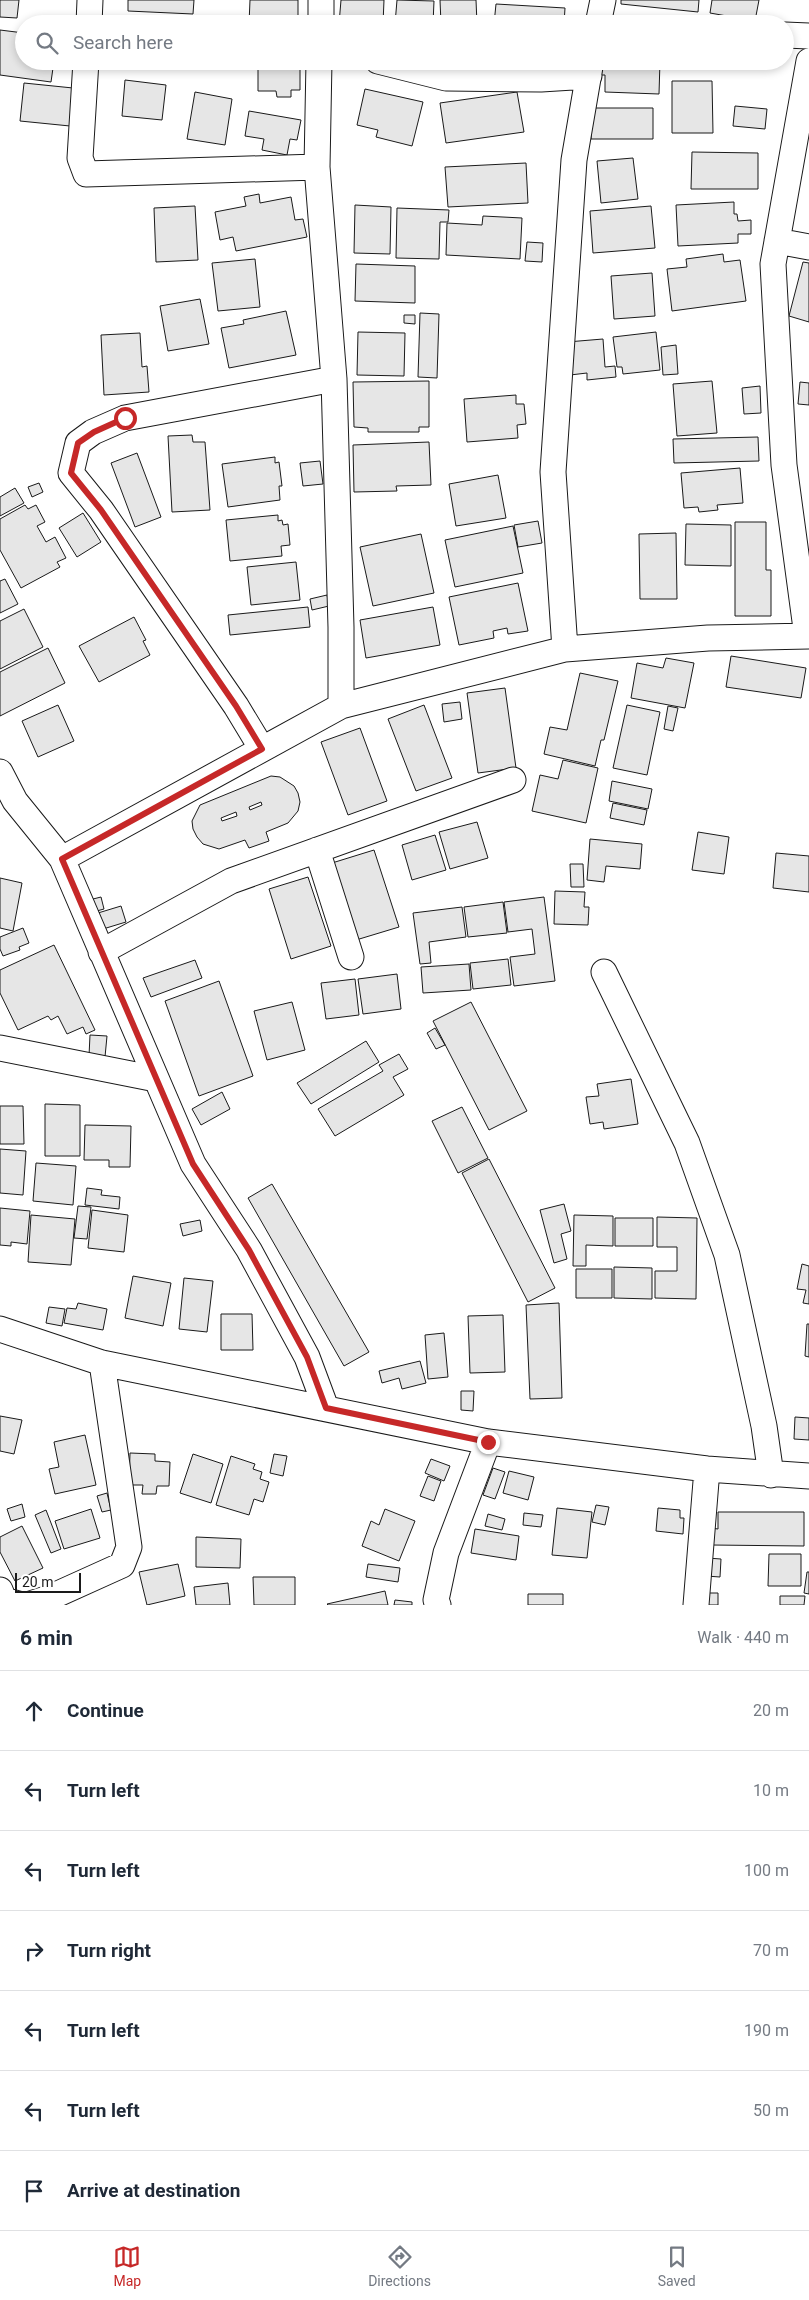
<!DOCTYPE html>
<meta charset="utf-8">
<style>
body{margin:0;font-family:Roboto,sans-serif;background:#f2f2f3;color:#1f2937}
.scale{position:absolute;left:15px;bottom:12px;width:66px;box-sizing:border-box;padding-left:5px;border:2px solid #1a1a1a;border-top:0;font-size:14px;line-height:18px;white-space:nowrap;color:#1a1a1a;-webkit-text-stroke:4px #fff;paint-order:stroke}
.stop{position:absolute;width:15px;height:15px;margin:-11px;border:4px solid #c62828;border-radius:50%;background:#fff}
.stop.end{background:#c62828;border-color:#fff;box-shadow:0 1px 5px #0008}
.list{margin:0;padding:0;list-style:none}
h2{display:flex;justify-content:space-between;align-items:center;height:65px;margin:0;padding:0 20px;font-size:21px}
h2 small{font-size:16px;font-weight:400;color:#747a83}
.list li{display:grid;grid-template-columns:32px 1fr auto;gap:15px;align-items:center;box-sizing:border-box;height:80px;padding:0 20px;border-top:1px solid #e0e1e3}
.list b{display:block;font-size:19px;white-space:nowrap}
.list em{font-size:16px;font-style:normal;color:#747a83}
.icon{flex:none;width:28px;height:28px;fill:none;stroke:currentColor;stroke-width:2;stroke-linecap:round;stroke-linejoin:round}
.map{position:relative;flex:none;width:809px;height:1605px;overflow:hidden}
.search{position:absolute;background:#fff;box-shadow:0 2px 8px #0003;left:15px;right:15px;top:15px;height:55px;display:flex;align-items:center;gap:12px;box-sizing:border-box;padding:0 18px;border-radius:28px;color:#747a83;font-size:19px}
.sheet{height:625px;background:#fff}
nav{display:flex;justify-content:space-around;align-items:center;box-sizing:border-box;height:70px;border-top:1px solid #e0e1e3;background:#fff;font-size:14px;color:#747a83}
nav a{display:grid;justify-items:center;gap:2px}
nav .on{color:#c62828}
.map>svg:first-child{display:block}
</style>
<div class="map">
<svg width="809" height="1605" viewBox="0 0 809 1605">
<rect width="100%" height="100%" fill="#fff"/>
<path fill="#e6e6e6" stroke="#1a1a1a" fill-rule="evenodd" d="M0,0h19l-2,18 -17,-1z
M128,0h66l-1,14 -65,-3z
M250,0h48v24h-49z
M341,0h43l-1,24h-44z
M397,0l37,1 -1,23h-38z
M440,0h36l1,24h-36z
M621,0h78l-1,12 -77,-8z
M712,0h47l-4,21 -45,-8z
M496,4l69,4 -1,16h-70z
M0,30l24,3v28h30l-3,21 -51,-7z
M134,61h49v4l-49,-1z
M258,61h42v29h-9v7h-14l-1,-6h-18z
M446,61h16v10h-15z
M530,61h32l-1,6 -31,-3z
M599,61h61l-1,33 -54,-2v-17h-7z
M125,80l41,5 -4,35 -40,-4z
M672,81h40l1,52h-41z
M24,83l49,5 -3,38 -50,-5z
M365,89l58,13 -11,44 -36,-9 2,-7 -21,-5z
M195,92l37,7 -7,46 -38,-6z
M517,92l7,40 -78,11 -6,-40z
M735,106l32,3 -2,20 -32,-3z
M592,108h61v31h-62z
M249,111l52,9 -4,20 -7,-1 -3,16 -25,-5 2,-11 -19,-3z
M692,152l66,1v36h-67z
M633,158l5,41 -37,4 -4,-42z
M526,163l2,40 -80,4 -3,-40z
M259,194l1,9 31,-6 4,23 8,-1 4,18 -71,14 -3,-14 -13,3 -5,-28 31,-6 -2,-9z
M734,202v12h3l1,7 13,-1v14h-13v9l-60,3 -2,-41z
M355,205l36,2 -1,47 -36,-1z
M195,206l3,54 -42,2 -2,-54z
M651,206l4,42 -62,5 -3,-42z
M397,208l52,2 -1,12h-8l-1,37 -43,-1z
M483,216l39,2 -2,41 -74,-4 1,-32 35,2z
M527,242l16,1 -1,19 -17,-1z
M723,254l1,8 16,-2 6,41 -74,10 -5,-42 20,-2 -1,-8z
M255,259l5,48 -42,4 -6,-48z
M803,262l6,1v59l-20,-6z
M356,264l59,2v37l-60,-2z
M652,273l3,43 -41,3 -3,-43z
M200,299l9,45 -41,7 -8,-45z
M286,311l10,44 -67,13 -8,-40 23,-4 -1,-4z
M420,313l19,1 -2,64 -19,-1z
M404,315h11v9l-11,-1z
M358,332l47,1 -1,43 -47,-1z
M656,332l4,38 -37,4 -1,-7h-5l-4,-30z
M140,333l2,34 5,-1 2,26 -45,3 -3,-60z
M603,339l2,28 10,-1 1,11 -29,3v-7l-17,2 -3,-33z
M676,345l2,29 -15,1 -2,-28z
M429,381v46h-10v5h-51v-4l-14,-1 -1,-45z
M712,381l5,52 -40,3 -4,-52z
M800,382l9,1v22l-11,-1z
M760,386l1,27 -17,1 -2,-26z
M516,395v9h8l2,20 -9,1 1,13 -51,4 -3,-43z
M192,435l1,7h12l5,68 -38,2 -4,-76z
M758,437l1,24 -85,2 -1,-24z
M429,442l2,43 -35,1 1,5 -43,1 -1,-47z
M137,453l24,64 -26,10 -24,-64z
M275,457v6l4,-1 3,24h-3l1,14 -52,7 -6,-43z
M320,461l3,23 -20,2 -3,-23z
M740,468l3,35 -26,2 1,5 -19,2 -1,-5 -14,1 -3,-35z
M498,475l8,43 -50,8 -7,-42z
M39,483l4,9 -11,5 -4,-10z
M15,488l9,15 -24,13v-19z
M25,505l3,4 8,-4 9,17 -8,4 9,16 9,-5 11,21 -9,4 3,5 -39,21 -21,-38v-31z
M83,513l18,29 -24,15 -18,-29z
M278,515v6l4,-1 1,5 5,-1 2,21 -9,1 1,10 -52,5 -4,-41z
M538,521l4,22 -24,4 -4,-22z
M735,522h31v48h5v46h-36z
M686,524l45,1v41l-46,-1z
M513,526l10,47 -68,14 -10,-47z
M676,533l1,66h-37l-1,-65z
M421,534l13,59 -61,13 -13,-59z
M296,562l4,38 -49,5 -4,-38z
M5,579l13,25 -18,9v-32z
M518,583l10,48 -20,3 -1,-6 -14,3 1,7 -35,7 -10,-48z
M327,595l2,11 -17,4 -2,-11z
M308,607l2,20 -80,8 -2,-20z
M433,607l7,38 -74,13 -6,-38z
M24,609l19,38 -43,22v-48z
M134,617l12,23 -3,1 7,14 -51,27 -20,-36z
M48,648l17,35 -65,33v-44z
M731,656l75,12 -5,30 -75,-11z
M666,658l28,5 -9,45 -54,-10 6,-35 26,5z
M580,673l38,8 -14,59h-3l-6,26 -51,-12 6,-27 17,3z
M505,688l11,80 -38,5 -11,-80z
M460,702l2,17 -18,3 -2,-18z
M58,705l16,36 -36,16 -16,-36z
M424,705l28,73 -36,13 -28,-72z
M627,705l33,7 -13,63 -34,-7z
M668,706l10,2 -5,23 -9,-2z
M360,728l27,73 -39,14 -27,-73z
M563,760l35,8 -12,55 -54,-12 8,-36 18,4z
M271,776l9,1 14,9 4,7 2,9 -2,9 -10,12 -22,9 3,9 -20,7 -4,-8 -26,9 -16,-5 -6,-7 -4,-8 -1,-8 8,-16zM261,802l1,3 -12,5 -1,-3zM236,812l1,4 -15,5 -1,-3z
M612,781l40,8 -4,20 -39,-8z
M613,803l34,7 -3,15 -34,-7z
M477,822l11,36 -38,11 -11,-37z
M698,832l31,5 -5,37 -32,-4z
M435,835l11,35 -34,10 -10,-35z
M590,839l52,5 -2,25 -34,-3 -2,16 -17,-2z
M374,850l25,77 -43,13 -24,-77z
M776,853l33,3v36l-36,-4z
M570,864h13l1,23h-13z
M308,877l23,69 -40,13 -22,-70z
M0,878l22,5 -9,48 -13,-3z
M555,891l30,1 -1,15h5l-1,18 -34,-1z
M101,897l3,12 -11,3 -4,-12z
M544,897l11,84 -41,5 -4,-29 25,-3 -3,-25 -24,3 -4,-30z
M503,902l4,31 -39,4 -4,-30z
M121,906l5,16 -23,7 -5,-16z
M462,907l4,30 -37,5 2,21 -11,1 -7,-51z
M23,928l6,15 -10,4 1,3 -17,6 -3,-7v-12z
M54,945l41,85 -9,4 -3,-7 -16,7 -9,-18 -7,4 -3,-4 -30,14 -18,-37v-23z
M508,959l3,26 -38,4 -3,-26z
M195,960l7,18 -51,19 -8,-19z
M469,964l2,26 -48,3 -2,-26z
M397,974l4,35 -38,5 -5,-35z
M355,979l4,36 -33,4 -5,-36z
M219,981l34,95 -54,20 -34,-95z
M292,1002l13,48 -38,10 -13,-49z
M471,1002l56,109 -38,19 -56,-109z
M435,1028l10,17 -9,4 -9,-16z
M90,1035l17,1 -2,21 -16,-1z
M366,1041l13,21 -68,42 -14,-21z
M399,1054l9,15 -15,8 11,18 -69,41 -17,-27 65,-38 -4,-6z
M631,1079l7,45 -34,5 -1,-7 -13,2 -4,-27 13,-1 -2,-12z
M222,1092l8,17 -29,16 -9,-16z
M45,1104l35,1v51h-35z
M0,1106h23l1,38h-24z
M462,1107l26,51 -30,15 -26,-52z
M85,1125l46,1 -1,41h-21v-7h-25z
M0,1149l26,2 -3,44 -23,-2z
M489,1159l66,129 -27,14 -66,-129z
M36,1163l40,3 -3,39 -40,-4z
M272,1184l97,168 -25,14 -96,-168z
M87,1188l15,2 -1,5 19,2 -1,12 -34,-4z
M564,1204l7,27 -10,3 6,25 -13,4 -14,-53z
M78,1206l13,1 -4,32 -13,-1z
M0,1208l30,3 -3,33 -16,-2v4l-11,-1z
M92,1210l36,5 -4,37 -36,-4z
M31,1215l44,4 -4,46 -43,-3z
M574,1215l39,1v30l-27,-1v21h-13z
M657,1217l40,1 -1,81 -41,-1v-27h22v-24h-20z
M615,1218h38v28h-38z
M200,1220l2,11 -19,5 -3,-12z
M802,1264l7,2v38l-6,-1 3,-13 -9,-1z
M614,1267l38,1v31l-38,-1z
M576,1269h36v29h-36z
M133,1276l38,7 -8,43 -38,-8z
M184,1278l29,3 -6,51 -28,-3z
M78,1303l29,6 -4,21 -39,-7 3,-15 9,1z
M559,1303l3,95 -32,1 -4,-94z
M49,1307l16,2 -3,17 -16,-3z
M221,1314h31l1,36h-32z
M503,1315l2,57 -35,1 -2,-57z
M807,1324h2v33l-4,-1z
M444,1333l4,44 -20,2 -3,-44z
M420,1361l6,22 -24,6 -3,-11 -17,5 -3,-12z
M461,1391h13l-1,20 -12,-1z
M0,1416l22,4 -8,34 -14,-3z
M795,1417l14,1v22l-15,-1z
M85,1435l11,50 -41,9 -6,-25 10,-2 -5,-25z
M130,1453l25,1v7l15,1 -1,24h-12l-1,8h-14l1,-9h-14z
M193,1454l30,10 -12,39 -31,-10z
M274,1454l13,2 -4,20 -13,-3z
M231,1456l24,8 -2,5 9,3 -2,7 9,3 -6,20 -9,-3 -5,16 -33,-10z
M431,1459l19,7 -6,15 -19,-8z
M493,1468l12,4 -10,27 -12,-4z
M509,1471l25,6 -6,23 -25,-7z
M428,1476l13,5 -7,20 -14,-5z
M107,1493l4,17 -9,2 -5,-16z
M22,1504l3,13 -14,4 -4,-12z
M596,1505l13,2 -4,18 -13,-3z
M557,1508l35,4 -5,46 -35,-3z
M658,1508l22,2v8h4l-1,16 -27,-3z
M91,1509l9,29 -36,11 -9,-28z
M385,1509l30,12 -16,40 -37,-15 9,-25 8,4z
M46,1510l15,39 -10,4 -16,-38z
M718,1512h86v34l-93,-1v-17l7,1z
M524,1513l19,2 -2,12 -18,-2z
M488,1514l17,5 -3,11 -17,-4z
M22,1526l21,42 -28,13 -15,-29v-15z
M475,1529l44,7 -3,24 -45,-7z
M196,1537l45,2 -1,29 -44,-1z
M769,1554h32v32h-33z
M707,1558l14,1 -1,18 -14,-1z
M178,1564l7,32 -38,9 -8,-33z
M368,1564l32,4 -2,14 -32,-5z
M807,1572h2v22l-5,-1z
M253,1577h42v28h-41z
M228,1583l2,22h-34l-2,-18z
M385,1591l3,14h-60l-1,-1z
M704,1593h14v12h-14z
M528,1594h35v11h-35z
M780,1596h25l-1,9h-24z
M395,1600l17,2v3h-18z"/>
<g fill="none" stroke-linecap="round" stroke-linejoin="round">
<defs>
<path id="minor" d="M89,24l1,-24
M321,24v-24
M598,24l5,-24
M785,35l24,1
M86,61l-6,97 6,16 231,-7
M319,61l-2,106 17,212 7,248v79
M378,61l68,17 95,1 48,-3
M777,241l32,6
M807,636l-23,-171 -11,-201 36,-203
M565,649l-12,-177 21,-312 17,-99
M262,749l-26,-43 -135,-196 -30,-37 7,-30 15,-11 32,-14 209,-39
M0,772l15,29 47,58 131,305 56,86 58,107 19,51
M317,850l34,107
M62,859l279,-153 224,-57 143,-11 101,-2
M101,952l130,-71 282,-101
M604,972l83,171 40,112 37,171 7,49
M0,1048l156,31
M0,1329l102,34 386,79 219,27 102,7
M0,1590l4,10 18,5
M27,1605l22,-7 73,-33 7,-18 -27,-184
M438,1605l-2,-5 10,-47 42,-111
M696,1605l11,-136"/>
</defs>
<use href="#minor" stroke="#1a1a1a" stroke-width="27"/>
<use href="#minor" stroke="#fff" stroke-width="25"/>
</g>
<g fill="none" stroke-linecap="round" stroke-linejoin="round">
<path stroke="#c62828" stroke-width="6" d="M125,418l-31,14 -16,11 -7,30 30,37 135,196 26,43 -200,110 131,305 56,86 58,107 19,51 162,34"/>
</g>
</svg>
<div class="scale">20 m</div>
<div class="stop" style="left:125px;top:418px"></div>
<div class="stop end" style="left:488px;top:1442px"></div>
<div class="search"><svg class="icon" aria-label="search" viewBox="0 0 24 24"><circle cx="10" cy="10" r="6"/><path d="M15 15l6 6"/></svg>Search here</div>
</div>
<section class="sheet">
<h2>6 min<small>Walk · 440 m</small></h2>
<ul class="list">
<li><svg class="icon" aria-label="ahead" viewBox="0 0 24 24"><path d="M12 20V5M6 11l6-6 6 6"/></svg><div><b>Continue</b></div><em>20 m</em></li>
<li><svg class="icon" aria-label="left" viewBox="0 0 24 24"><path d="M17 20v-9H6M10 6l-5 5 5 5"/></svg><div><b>Turn left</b></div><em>10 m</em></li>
<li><svg class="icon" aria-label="left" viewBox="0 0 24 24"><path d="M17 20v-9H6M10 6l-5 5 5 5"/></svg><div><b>Turn left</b></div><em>100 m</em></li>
<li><svg class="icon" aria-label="right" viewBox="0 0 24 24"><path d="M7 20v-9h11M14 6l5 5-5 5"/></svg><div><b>Turn right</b></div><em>70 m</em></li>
<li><svg class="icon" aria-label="left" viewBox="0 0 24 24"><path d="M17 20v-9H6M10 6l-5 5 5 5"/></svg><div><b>Turn left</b></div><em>190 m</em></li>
<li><svg class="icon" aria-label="left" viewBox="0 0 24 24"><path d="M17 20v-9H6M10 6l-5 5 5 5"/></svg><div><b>Turn left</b></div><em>50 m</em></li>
<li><svg class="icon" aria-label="arrive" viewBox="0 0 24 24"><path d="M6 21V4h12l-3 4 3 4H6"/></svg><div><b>Arrive at destination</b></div></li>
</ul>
</section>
<nav>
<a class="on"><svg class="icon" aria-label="map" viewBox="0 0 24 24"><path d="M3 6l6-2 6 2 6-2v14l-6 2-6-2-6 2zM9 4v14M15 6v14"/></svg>Map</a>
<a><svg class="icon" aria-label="directions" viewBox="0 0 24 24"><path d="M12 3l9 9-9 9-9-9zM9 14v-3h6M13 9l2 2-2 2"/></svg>Directions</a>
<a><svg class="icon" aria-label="saved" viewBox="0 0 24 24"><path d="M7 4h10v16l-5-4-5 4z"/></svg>Saved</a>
</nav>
